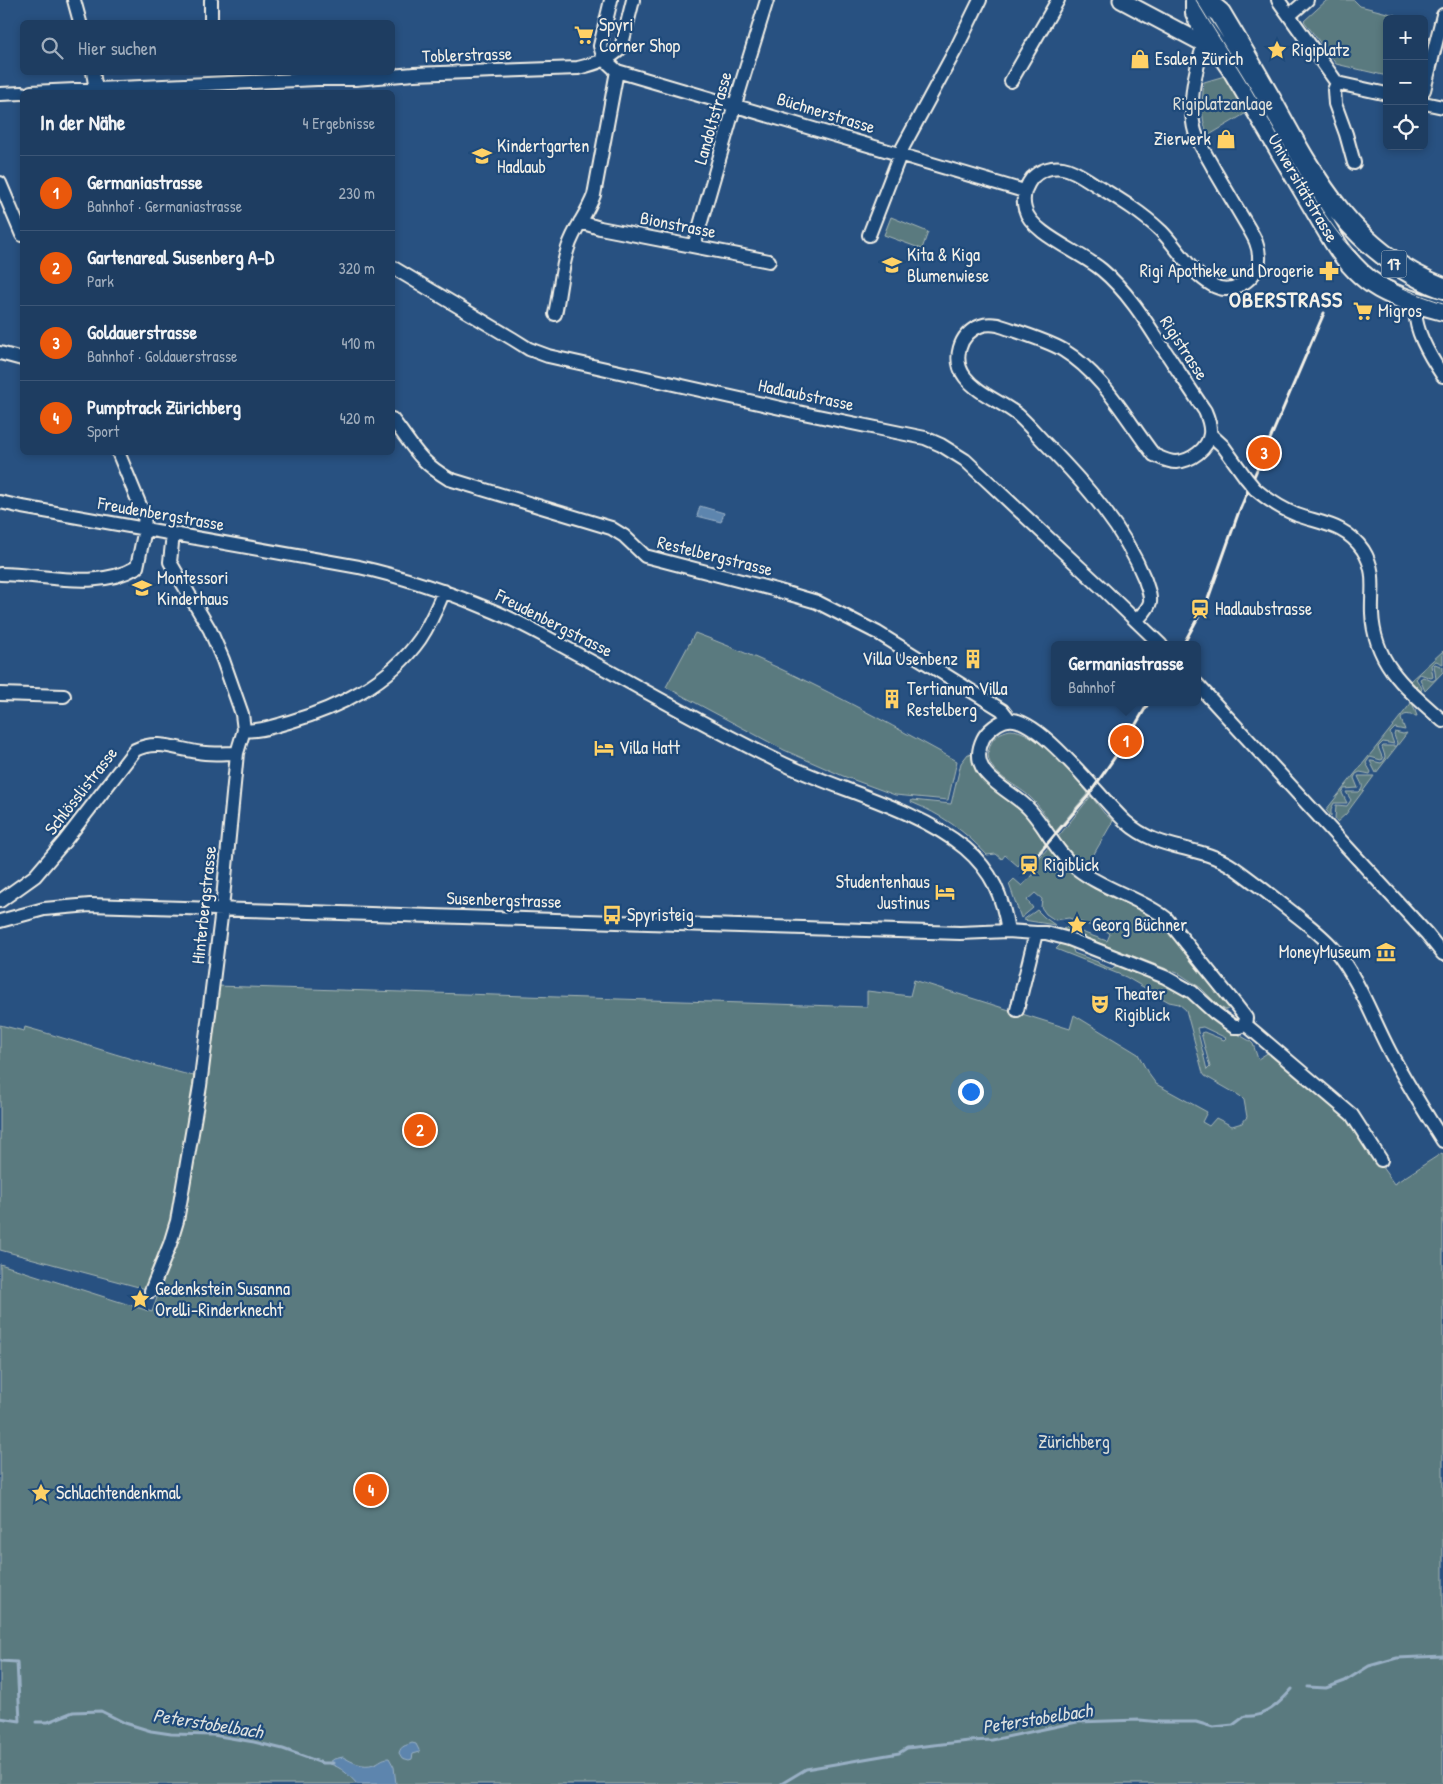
<!DOCTYPE html>
<html lang="de">
<meta charset="utf-8">
<style>
body{margin:0;font-family:"Patrick Hand",sans-serif;background:#2b486a;color:#f1f3f6}
.controls{position:absolute;right:15px;top:15px;display:grid;overflow:hidden;border-radius:8px;box-shadow:0 2px 8px #0003}
.controls button{width:45px;height:45px;display:grid;place-items:center;padding:0;border:0;border-bottom:1px solid #3c5676;background:#1e3d61;color:#f1f3f6;font:25px sans-serif}
.you{position:absolute;left:970px;top:1091px;width:18px;height:18px;margin:-12px;border:4px solid #fff;border-radius:50%;background:#1a73e8;box-shadow:0 0 0 8px #1a73e833}
.badge{display:grid;place-items:center;width:32px;height:32px;border-radius:50%;background:#ea580c;color:#fff;font-size:16px;font-weight:700}
.pin{position:absolute;translate:-50% -50%;border:2px solid #fff;box-shadow:0 1px 5px #0006}
.popup{position:absolute;left:1051px;top:641px;width:150px;height:65px;box-sizing:border-box;display:grid;place-content:center;border-radius:8px;background:#1e3d61;filter:drop-shadow(0 1px 4px #0005);font-size:16px;white-space:nowrap;color:#a1aebd}
.popup b{font-size:19px;color:#f1f3f6}
.popup::after{content:'';position:absolute;left:50%;top:100%;margin-left:-10px;border:10px solid transparent;border-top-color:#1e3d61}
.list{margin:0;padding:0;list-style:none}
h2{display:flex;justify-content:space-between;align-items:center;height:65px;margin:0;padding:0 20px;font-size:21px}
h2 small{font-size:16px;font-weight:400;color:#a1aebd}
.list li{display:grid;grid-template-columns:32px 1fr auto;gap:15px;align-items:center;box-sizing:border-box;height:75px;padding:0 20px;border-top:1px solid #3c5676}
.list b{display:block;font-size:19px;white-space:nowrap}
.list p{margin:0;font-size:16px;white-space:nowrap;color:#a1aebd}
.list em{font-size:16px;font-style:normal;color:#a1aebd}
.icon{flex:none;width:28px;height:28px;fill:none;stroke:currentColor;stroke-width:2;stroke-linecap:round;stroke-linejoin:round}
.map{position:relative;flex:none;width:1443px;height:1784px;overflow:hidden}
.search{position:absolute;background:#1e3d61;box-shadow:0 2px 8px #0003;left:20px;top:20px;width:375px;height:55px;display:flex;align-items:center;gap:12px;box-sizing:border-box;padding:0 18px;border-radius:8px;color:#a1aebd;font-size:19px}
.panel{position:absolute;background:#1e3d61;box-shadow:0 2px 8px #0003;left:20px;top:90px;width:375px;height:365px;border-radius:8px}
.map>svg:first-child{display:block}
</style>
<div class="map">
<svg width="1443" height="1784" viewBox="0 0 1443 1784">
<rect width="100%" height="100%" fill="#285181"/>
<filter id="ink" filterUnits="userSpaceOnUse"><feTurbulence type="fractalNoise" baseFrequency=".02" numOctaves="2"/><feDisplacementMap in="SourceGraphic" scale="10" xChannelSelector="R" yChannelSelector="G"/><feConvolveMatrix kernelMatrix="1 2 1 2 8 2 1 2 1" color-interpolation-filters="sRGB"/></filter>
<g filter="url(#ink)">
<path fill="#5a7a7f" stroke="#a7b6b4" fill-rule="evenodd" d="M1327,0h27l6,6 51,13h-24v57l-51,-12 -32,-43z
M1228,75l20,37 -37,22h-3c-8,-15 -6,-35 -4,-52z
M891,217l37,15 -6,17 -38,-14z
M695,633c92,34 176,81 262,128l-9,39 -53,-5 -52,-19 -59,-26 -118,-63z
M1443,651v13l-7,-3 -5,4 2,12 -2,1 -11,-4 -4,5 6,9 -1,3 -11,-10z
M1435,664l8,3v5l-18,19 -5,-12 3,-2 9,4 4,-2 -2,-14z
M1412,702l5,14c-7,0 -12,-5 -16,3l4,11 -10,-2 -5,5 4,11 -11,-2 -5,5 5,12 -2,1 -11,-3 -4,6 5,9 -1,2 -10,-2 -4,2 -2,4 4,10 -14,1 -2,4 5,10h-13l-3,6v7l-5,-6z
M1010,730c25,-1 62,44 78,63l-33,39c-7,-13 -14,-25 -25,-35 -14,-14 -50,-25 -40,-51 3,-10 11,-14 20,-16z
M1395,732l8,2 4,-1 -31,40 -6,-12h2l9,2 3,-2 1,-5 -3,-9 1,-1h13l1,-3 -3,-8z
M968,754l5,1c3,31 23,33 44,51 12,10 20,25 28,38l-13,16 -5,-4 -9,10 -13,-11 -3,4 -6,-5 -9,1c-23,-25 -45,-40 -76,-53l1,-2 39,4 10,-41z
M1358,776h16l-28,38 -9,8 -2,-3 1,-14 11,1 4,-6 -5,-8h13c7,-6 1,-9 -1,-16z
M1091,796l13,17 9,8 -26,45 -13,-10 -16,-19z
M1048,848l16,20 12,9 86,45 68,86 -4,2 -6,-3 -19,-19 -21,-14 -117,-45 4,-2 40,14 3,-7 -2,-2 -39,-14 -14,2 -9,-6 -5,-7 1,-8 -7,-6 -8,7 6,8 -12,10 -12,-34 5,-5 8,7 16,-18 -4,-4z
M1037,910l7,7 11,8 -32,-5z
M1062,943l10,4 2,6 24,9 1,2 13,5 2,-2 7,-2 45,19 13,7 13,8 24,23 34,19 3,3 5,15 11,-7 49,41 32,29 44,62 48,-31 1,1v630h-1443v-520l152,48 21,-60 -27,37 -146,-39v-225l24,6 1,-4c61,17 120,38 181,52l10,-93 651,21v-16l43,5 4,-16 156,49 4,-14 64,39 10,19 8,11 51,28 -5,10 7,4 7,-8 16,8 10,-3 5,-6 -3,-17 -4,-4 -35,-20 -2,-3 -17,-63 -7,-6 -10,-2 -43,-25 -70,-28zM1203,1027l23,11 -2,2 -20,-8 -3,1 9,34 -3,3 -10,-42z"/>
<path fill="#5d85ae" stroke="#99b0c5" d="M700,506l24,7 -3,9 -24,-6z
M412,1743l4,1 4,8 -7,2 -1,5 -3,1 -7,-2 -3,-5c2,-8 7,-7 13,-10z
M343,1757c9,5 20,11 31,7 6,-2 8,-6 15,-6l5,9 2,17h-39c-7,-8 -16,-17 -27,-20v-2l4,-3z"/>
<g fill="none" stroke-linecap="round" stroke-linejoin="round">
<path stroke="#99b0c5" stroke-width="3" d="M0,1661l17,1 3,59 -20,-3
M1308,1687l18,1 19,-7 24,-15 28,-8 46,-2
M36,1722h12l25,-10 28,-1 24,12 26,8 20,3 42,1 41,7 29,7 39,14h11
M781,1784l25,-15 93,-16 8,-5 62,-7 23,-1 85,-18 63,-2 20,2h36l17,5 20,-2 12,-9c20,2 35,-13 47,-27"/>
<defs>
<path id="minor" d="M74,0l6,22
M211,0v22
M1278,0l59,83 -3,7 1,14 11,30 8,29
M1290,15l17,-15
M617,71l407,120
M93,72l3,18
M1011,81l47,-81
M1337,83l50,11
M1424,90l19,-75
M31,92l286,-13h38l59,-5 164,-6c15,-4 32,-8 43,-20l12,-48
M0,94l22,-1
M1424,103l19,4
M0,183l22,52
M580,222l20,6 169,33
M869,235l34,-88 54,-100 23,-47
M694,246l39,-135 34,-111
M392,267l121,72 16,10 19,7 255,57 122,25 16,7 24,15 139,130 57,55
M1417,304c-7,21 14,54 26,72
M555,314c5,-22 6,-45 13,-66 6,-19 19,-34 26,-53l23,-124 -13,-12 -4,-13 11,-46
M0,353l22,6
M392,419c22,28 25,41 57,60l162,49 13,8 21,20 131,34 41,12 61,31 124,77 7,9
M1210,434l13,12 23,32
M1255,489c13,11 27,20 42,26 26,9 49,10 66,35 14,22 8,40 9,63 2,52 36,77 71,108
M0,502l22,5 337,60c45,10 89,25 132,43 32,13 62,31 92,47 67,36 133,75 201,107 57,27 132,44 181,84 27,23 38,49 43,83
M0,574c44,0 96,17 137,-7l8,-38 -1,-14 -26,-63
M1136,621c5,-6 12,-11 14,-19 1,-7 -3,-15 -5,-22 -21,-52 -59,-95 -98,-135 -10,-10 -19,-21 -29,-30 -16,-13 -40,-21 -53,-38 -13,-17 -6,-43 15,-51 5,-2 12,-2 18,-1 20,7 48,15 65,25 41,25 63,69 91,105 7,3 14,7 22,7 15,-1 32,-13 34,-28 1,-8 -2,-16 -5,-23 -15,-22 -29,-44 -44,-66 -17,-27 -35,-55 -59,-75 -21,-18 -71,-36 -77,-61 -3,-11 0,-22 7,-31 8,-8 20,-12 31,-10 12,2 23,11 33,17 23,14 45,27 65,46 16,16 31,43 51,54 9,5 19,5 28,0 9,-4 19,-15 19,-25 1,-15 -7,-26 -14,-38 -10,-17 -20,-34 -30,-51 -8,-16 -20,-31 -22,-49 -4,-25 3,-54 11,-78
M1197,684l230,250 16,20
M0,694l64,2
M244,730c15,2 30,-4 45,-8 49,-14 101,-40 131,-83 10,-15 17,-31 24,-48
M0,901l35,-25 29,-34 71,-92c24,-12 45,1 70,3 10,1 21,0 32,0
M0,921l44,-12 46,-4 870,28 48,-2 28,2h10l23,6 96,38 27,15 23,21 19,14h6l5,-3
M1017,1010l19,-77
M1245,1024l1,-6 -10,-13 -70,-87c-27,-21 -62,-28 -90,-50 -20,-16 -29,-39 -46,-58 -18,-21 -65,-34 -47,-71 4,-8 16,-18 25,-19 31,-5 95,82 118,102 33,30 73,22 107,45 20,14 40,30 59,45 15,12 30,23 42,37 25,30 38,69 56,103 16,30 35,60 53,89
M1245,1024l107,91 29,45
M151,1291l19,-47 7,-23 23,-135 22,-177 15,-156 7,-23 -2,-16 -19,-54 -13,-30 -40,-68 3,-28"/>
<path id="tertiary" d="M1121,0l98,52"/>
<path id="primary" d="M1196,0v13l6,12 31,45 101,171c30,48 58,55 109,69
M1204,0l16,13c18,30 35,59 52,89 43,79 82,152 171,186"/>
</defs>
<use href="#minor" stroke="#f4f1e8" stroke-width="16"/>
<use href="#tertiary" stroke="#f4f1e8" stroke-width="19"/>
<use href="#primary" stroke="#f4f1e8" stroke-width="24"/>
<use href="#minor" stroke="#1f4a7a" stroke-width="12"/>
<use href="#tertiary" stroke="#1f4a7a" stroke-width="15"/>
<use href="#primary" stroke="#1f4a7a" stroke-width="20"/>
<path stroke="#f4f1e8" stroke-width="1" d="M1196,0c24,40 50,79 73,120 29,49 61,117 106,151 20,16 44,24 68,32"/>
<path stroke="#f4f1e8" stroke-width="3" d="M1183,645l25,-46 30,-85 86,-201
M1029,865l59,-69 38,-55 23,-39"/>
<defs>
<path id="minor-bridge" d="M1246,478l9,11"/>
</defs>
<use href="#minor-bridge" stroke="#f4f1e8" stroke-width="16" stroke-linecap="butt"/>
<use href="#minor-bridge" stroke="#1f4a7a" stroke-width="12"/>
</g>
</g>
<defs>
<symbol id="supermarket-bare" viewBox="-9 -9 18 18"><path d="M-6-5.5h2.5l.6 2H6L4.5 2H-2.5L-4.4-4H-6ZM-1.5 3.2a1.3 1.3 0 1 0 .1 0ZM3 3.2a1.3 1.3 0 1 0 .1 0Z" fill="#ffd166" stroke="#1f4a7a" stroke-width="2.5" paint-order="stroke"/></symbol>
<symbol id="sight-bare" viewBox="-9 -9 18 18"><path d="M0-6L1.8-2.2L6-1.7L2.9 1.2L3.7 5.4L0 3.3L-3.7 5.4L-2.9 1.2L-6-1.7L-1.8-2.2Z" fill="#ffd166" stroke="#1f4a7a" stroke-width="2.5" paint-order="stroke"/></symbol>
<symbol id="shop-bare" viewBox="-9 -9 18 18"><path d="M-5-2.5h2.3a2.7 3.5 0 0 1 5.4 0H5L5.5 6h-11ZM-1.5-2.5h3a1.5 2.3 0 0 0-3 0Z" fill="#ffd166" stroke="#1f4a7a" stroke-width="2.5" paint-order="stroke"/></symbol>
<symbol id="school-bare" viewBox="-9 -9 18 18"><path d="M0-5L7-2L0 1L-7-2ZM-4 1L0 2.5L4 1V4Q0 6-4 4Z" fill="#ffd166" stroke="#1f4a7a" stroke-width="2.5" paint-order="stroke"/></symbol>
<symbol id="pharmacy-bare" viewBox="-9 -9 18 18"><path d="M-2-6h4v4h4v4h-4v4h-4v-4h-4v-4h4Z" fill="#ffd166" stroke="#1f4a7a" stroke-width="2.5" paint-order="stroke"/></symbol>
<symbol id="station-bare" viewBox="-9 -9 18 18"><path d="M-3-6H3Q5-6 5-4V2Q5 4 3 4L4.5 6H3L1.5 4h-3L-3 6H-4.5L-3 4Q-5 4-5 2V-4Q-5-6-3-6ZM-3.5-4v3h7v-3ZM-3.5 1v1.5H-2V1ZM2 1v1.5H3.5V1Z" fill="#ffd166" stroke="#1f4a7a" stroke-width="2.5" paint-order="stroke"/></symbol>
<symbol id="building-bare" viewBox="-9 -9 18 18"><path d="M-4-6H4V6H1V3H-1V6H-4ZM-2.5-4.3h1.7v1.8h-1.7ZM.8-4.3h1.7v1.8H.8ZM-2.5-1h1.7V.8h-1.7ZM.8-1h1.7V.8H.8Z" fill="#ffd166" stroke="#1f4a7a" stroke-width="2.5" paint-order="stroke"/></symbol>
<symbol id="hotel-bare" viewBox="-9 -9 18 18"><path d="M-6-4.5h1.5V1H6V5H4.5V3h-9V5H-6ZM-4 0a1.8 1.8 0 1 1 3.6 0ZM.5 0V-2.5h3Q6-2.5 6 0Z" fill="#ffd166" stroke="#1f4a7a" stroke-width="2.5" paint-order="stroke"/></symbol>
<symbol id="bus-bare" viewBox="-9 -9 18 18"><path d="M-5-6H5V4H4V6H2V4H-2V6H-4V4H-5ZM-3.5-4V0h7V-4ZM-3.5 1.2v1.5H-2V1.2ZM2 1.2v1.5H3.5V1.2Z" fill="#ffd166" stroke="#1f4a7a" stroke-width="2.5" paint-order="stroke"/></symbol>
<symbol id="museum-bare" viewBox="-9 -9 18 18"><path d="M0-6L6-3V-2H-6V-3ZM-5-1h2V3h-2ZM-1-1h2V3h-2ZM3-1h2V3H3ZM-6 4H6V6H-6Z" fill="#ffd166" stroke="#1f4a7a" stroke-width="2.5" paint-order="stroke"/></symbol>
<symbol id="theatre-bare" viewBox="-9 -9 18 18"><path d="M-5-5.5Q0-4 5-5.5V0Q5 5 0 6Q-5 5-5 0ZM-3.3-2.5H-1v1.5H-3.3ZM1-2.5H3.3v1.5H1ZM-2.8 1Q0 5.5 2.8 1Z" fill="#ffd166" stroke="#1f4a7a" stroke-width="2.5" paint-order="stroke"/></symbol>
</defs>
<g fill-rule="evenodd">
<use href="#supermarket-bare" x="570" y="21" width="28" height="28"/>
<use href="#sight-bare" x="1263" y="36" width="28" height="28"/>
<use href="#shop-bare" x="1126" y="45" width="28" height="28"/>
<use href="#shop-bare" x="1212" y="125" width="28" height="28"/>
<use href="#school-bare" x="468" y="142" width="28" height="28"/>
<use href="#school-bare" x="878" y="251" width="28" height="28"/>
<use href="#pharmacy-bare" x="1315" y="257" width="28" height="28"/>
<use href="#supermarket-bare" x="1349" y="297" width="28" height="28"/>
<use href="#school-bare" x="128" y="574" width="28" height="28"/>
<use href="#station-bare" x="1186" y="595" width="28" height="28"/>
<use href="#building-bare" x="959" y="645" width="28" height="28"/>
<use href="#building-bare" x="878" y="685" width="28" height="28"/>
<use href="#hotel-bare" x="590" y="734" width="28" height="28"/>
<use href="#station-bare" x="1015" y="851" width="28" height="28"/>
<use href="#hotel-bare" x="931" y="878" width="28" height="28"/>
<use href="#bus-bare" x="598" y="901" width="28" height="28"/>
<use href="#sight-bare" x="1063" y="911" width="28" height="28"/>
<use href="#museum-bare" x="1372" y="938" width="28" height="28"/>
<use href="#theatre-bare" x="1086" y="990" width="28" height="28"/>
<use href="#sight-bare" x="126" y="1285" width="28" height="28"/>
<use href="#sight-bare" x="27" y="1479" width="28" height="28"/>
</g>
<g text-anchor="middle" stroke-width="4.5" stroke-linejoin="round" paint-order="stroke">
<rect fill="#1f4a7a" stroke="#b4bfc7" stroke-width="1" x="1381.5" y="250.5" width="25" height="27" rx="4"/>
<g font-size="16" font-weight="bold" fill="#f4f1e8">
<text x="1394" y="270">17</text>
</g>
<g font-size="18" fill="#f4f1e8" stroke="#1f4a7a" text-anchor="start">
<text x="599" y="31">Spyri<tspan x="599" dy="21">Corner Shop</tspan></text>
<text x="1292" y="56">Rigiplatz</text>
<text x="1155" y="65">Esalen Zürich</text>
<text x="1211" y="145" text-anchor="end">Zierwerk</text>
<text x="497" y="152">Kindertgarten<tspan x="497" dy="21">Hadlaub</tspan></text>
<text x="907" y="261">Kita &amp; Kiga<tspan x="907" dy="21">Blumenwiese</tspan></text>
<text x="1314" y="277" text-anchor="end">Rigi Apotheke und Drogerie</text>
<text x="1378" y="317">Migros</text>
<text x="157" y="584">Montessori<tspan x="157" dy="21">Kinderhaus</tspan></text>
<text x="1215" y="615">Hadlaubstrasse</text>
<text x="958" y="665" text-anchor="end">Villa Usenbenz</text>
<text x="907" y="695">Tertianum Villa<tspan x="907" dy="21">Restelberg</tspan></text>
<text x="619" y="754">Villa Hatt</text>
<text x="1044" y="871">Rigiblick</text>
<text x="930" y="888" text-anchor="end">Studentenhaus<tspan x="930" dy="21">Justinus</tspan></text>
<text x="627" y="921">Spyristeig</text>
<text x="1092" y="931">Georg Büchner</text>
<text x="1371" y="958" text-anchor="end">MoneyMuseum</text>
<text x="1115" y="1000">Theater<tspan x="1115" dy="21">Rigiblick</tspan></text>
<text x="155" y="1295">Gedenkstein Susanna<tspan x="155" dy="21">Orelli-Rinderknecht</tspan></text>
<text x="56" y="1499">Schlachtendenkmal</text>
</g>
<g font-size="18" fill="#f4f1e8" stroke="#1f4a7a">
<text transform="translate(467 55) rotate(-2)" y="6">Toblerstrasse</text>
<text transform="translate(826 113) rotate(17)" y="6">Büchnerstrasse</text>
<text transform="translate(713 118) rotate(-74)" y="6">Landoltstrasse</text>
<text transform="translate(1303 188) rotate(60)" y="6">Universitätstrasse</text>
<text transform="translate(678 225) rotate(11)" y="6">Bionstrasse</text>
<text transform="translate(1184 348) rotate(57)" y="6">Rigistrasse</text>
<text transform="translate(806 395) rotate(12)" y="6">Hadlaubstrasse</text>
<text transform="translate(161 514) rotate(10)" y="6">Freudenbergstrasse</text>
<text transform="translate(715 556) rotate(14)" y="6">Restelbergstrasse</text>
<text transform="translate(554 623) rotate(27)" y="6">Freudenbergstrasse</text>
<text transform="translate(81 791) rotate(-52)" y="6">Schlösslistrasse</text>
<text transform="translate(504 900) rotate(2)" y="6">Susenbergstrasse</text>
<text transform="translate(204 905) rotate(-84)" y="6">Hinterbergstrasse</text>
</g>
<g font-size="18" fill="#dddfd8" stroke="#1f4a7a">
<text x="1223" y="110">Rigiplatzanlage</text>
<text x="1074" y="1448">Zürichberg</text>
</g>
<g font-size="19" font-style="italic" fill="#dde1df" stroke="#1f4a7a">
<text transform="translate(1037 1718) rotate(-9)" y="7">Peterstobelbach</text>
<text transform="translate(208 1723) rotate(9)" y="7">Peterstobelbach</text>
</g>
<g font-size="22" font-weight="bold" letter-spacing="1" fill="#f4f1e8" stroke="#1f4a7a">
<text x="1286" y="307">OBERSTRASS</text>
</g>
</g>
</svg>
<div class="controls">
<button>+</button>
<button>−</button>
<button><svg class="icon" aria-label="locate" viewBox="0 0 24 24"><circle cx="12" cy="12" r="6"/><path d="M12 2v4M12 18v4M2 12h4M18 12h4"/></svg></button>
</div>
<div class="you"></div>
<div class="pin badge" style="left:1126px;top:741px">1</div>
<div class="popup"><b>Germaniastrasse</b>Bahnhof</div>
<div class="pin badge" style="left:420px;top:1130px">2</div>
<div class="pin badge" style="left:1264px;top:453px">3</div>
<div class="pin badge" style="left:371px;top:1490px">4</div>
<div class="search"><svg class="icon" aria-label="search" viewBox="0 0 24 24"><circle cx="10" cy="10" r="6"/><path d="M15 15l6 6"/></svg>Hier suchen</div>
<section class="panel">
<h2>In der Nähe<small>4 Ergebnisse</small></h2>
<ul class="list">
<li><span class="badge">1</span><div><b>Germaniastrasse</b><p>Bahnhof · Germaniastrasse</p></div><em>230 m</em></li>
<li><span class="badge">2</span><div><b>Gartenareal Susenberg A-D</b><p>Park</p></div><em>320 m</em></li>
<li><span class="badge">3</span><div><b>Goldauerstrasse</b><p>Bahnhof · Goldauerstrasse</p></div><em>410 m</em></li>
<li><span class="badge">4</span><div><b>Pumptrack Zürichberg</b><p>Sport</p></div><em>420 m</em></li>
</ul>
</section>
</div>
